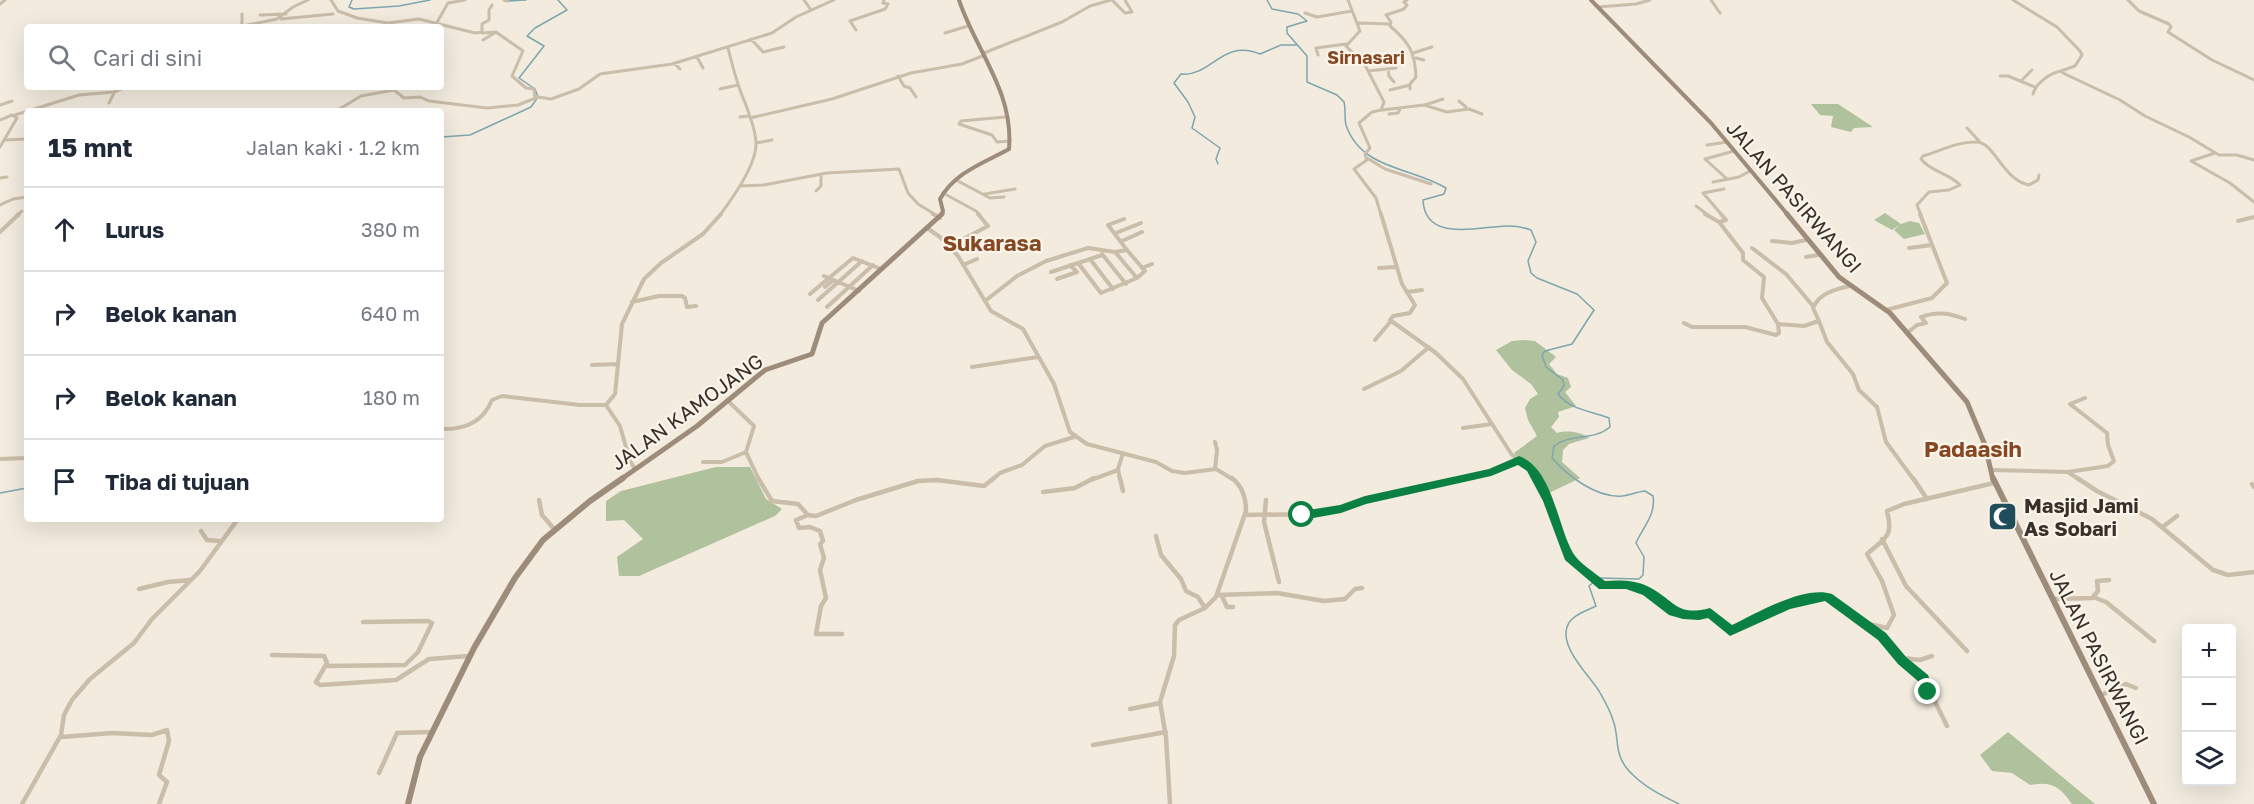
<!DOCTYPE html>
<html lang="id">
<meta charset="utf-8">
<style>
body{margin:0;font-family:"Golos Text",sans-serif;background:#f6f6f7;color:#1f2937}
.controls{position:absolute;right:18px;bottom:18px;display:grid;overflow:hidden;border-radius:6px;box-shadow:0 6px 24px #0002}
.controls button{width:54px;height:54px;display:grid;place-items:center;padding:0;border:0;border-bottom:2px solid #e0e1e3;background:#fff;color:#1f2937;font:30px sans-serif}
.stop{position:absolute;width:18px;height:18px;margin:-14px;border:4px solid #0b8043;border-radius:50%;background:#fff}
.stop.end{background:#0b8043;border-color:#fff;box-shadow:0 2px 6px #0008}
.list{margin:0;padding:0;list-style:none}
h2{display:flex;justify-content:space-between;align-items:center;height:78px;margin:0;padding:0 24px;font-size:26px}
h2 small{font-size:20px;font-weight:400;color:#747a83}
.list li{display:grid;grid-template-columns:39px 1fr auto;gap:18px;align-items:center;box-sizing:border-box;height:84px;padding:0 24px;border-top:2px solid #e0e1e3}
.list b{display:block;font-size:22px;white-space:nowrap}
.list em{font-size:20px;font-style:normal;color:#747a83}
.icon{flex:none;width:33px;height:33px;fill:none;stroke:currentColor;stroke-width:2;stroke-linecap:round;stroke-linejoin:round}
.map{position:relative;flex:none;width:2254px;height:804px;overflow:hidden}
.search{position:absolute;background:#fff;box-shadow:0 6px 24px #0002;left:24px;top:24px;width:420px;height:66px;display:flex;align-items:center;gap:15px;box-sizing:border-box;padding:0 21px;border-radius:6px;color:#747a83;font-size:22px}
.panel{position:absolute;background:#fff;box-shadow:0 6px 24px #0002;left:24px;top:108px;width:420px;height:414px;border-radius:6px}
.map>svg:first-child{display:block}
</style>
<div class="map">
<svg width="2254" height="804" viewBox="0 0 2254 804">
<rect width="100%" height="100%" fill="#f2ebde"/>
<path fill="#b0c19d" d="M1811,104h27l35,23 -19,1 -3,4 -20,-5 2,-11 -13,-1z
M1885,213l16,11 9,-3 9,2 6,11 -21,5 -10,-9 7,-6 -9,6 -18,-10z
M1523,340l12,1 21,16 -7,7 8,10 11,4 3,9 -6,5 11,14 -18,6 1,5 -8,10 6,6c10,-3 24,-1 32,5l-20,6 -6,6 -1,12 18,16 -31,15 -6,-1 -11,-18 -18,-21 23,-17 -9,-16 -3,-12 5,-9 8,-5 -7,-10 -19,-14 -16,-20 16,-9z
M716,467h34l16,32 16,10 -7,7 -136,60h-20l-2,-19 26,-18 -19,-19 -18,1v-20l15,-10z
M2008,732l87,72h-23c-12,-17 -20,-23 -42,-19l-18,-12 -20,-2 -12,-16z"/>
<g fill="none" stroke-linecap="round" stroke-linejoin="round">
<path stroke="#7da6af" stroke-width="1.5" d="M352,0l-3,7 5,2 45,-3 31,-6
M1267,0l5,9 26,5 9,7 -20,6v6l20,23v26l30,13 7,7c2,8 0,15 2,23 15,45 66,42 100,63l-2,6 -21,6c2,44 58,26 84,26 9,0 16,1 24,4l5,12 -8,19 3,12 6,5 40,16 17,16 -22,34 -27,7 -3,4 4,12 17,13 1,6 -6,8c12,16 33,17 51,24l1,9c-16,14 -39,6 -56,19l-2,12c16,18 44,40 70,38 8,-1 15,-4 23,-5l8,5c3,19 -10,31 -17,47l8,14 -1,18 -4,4 -40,-1
M507,1l19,-1
M441,137l29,-2 61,-28 7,-10 -3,-8 -16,-11 25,-32 -17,-10 8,-8 32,-18 -9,-10
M1218,164l-2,-5 4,-11 -28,-20 3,-11 -7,-15 -14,-19 7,-9c30,3 42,-36 79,-20l21,-9h15
M0,493l27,-5
M1595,581l-6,5 7,20c-10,5 -25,9 -29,21 -7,21 22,48 32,64 5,9 11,19 14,29 7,19 0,33 16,51 15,16 32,24 50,33"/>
<path stroke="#cabda9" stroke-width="3" d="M331,0l7,11 19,7 31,5 31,-4 56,14 7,-1v-8l7,-4v-10l3,-5
M504,0l3,1
M804,0l7,10
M1112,0l13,13 7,-1 -7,-12
M1348,0l12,31 -14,15 19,19 19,37 -3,8 -9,2 -13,11 11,25 -5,6 2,6 -13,9 22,29 5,17
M1407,0l-3,2 3,3 -3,4 -18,6 5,7 -1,4c19,16 25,26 26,51l-6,7v5
M1711,0l9,13
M2013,0l44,27 23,24 2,4 -7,11 -14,5 4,3 55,26 25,16 44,21 30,18h18l17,5
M2128,0l11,11 30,13 2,3 -3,5 44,28 42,20
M0,4l5,-4
M1598,7l38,-3 14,-4
M1305,13l12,4 35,-6
M242,14v11
M260,15l26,-1
M281,19l52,-5
M1359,23l31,1
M436,24l12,-21 17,-3
M238,27l39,-8 16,-12 15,-7
M856,30l-6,-9 35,-12 3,-5 -5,-1 1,-3
M496,32l27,19 -11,25 14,12 8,1 1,9
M482,33l14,-1 -13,8
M945,33l23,-7
M751,39l12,13 21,-5
M984,53l78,-31 28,-16 21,-6
M1413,53l19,-6
M1318,55l-2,-7 30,-4
M697,57l6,11
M1416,58l8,2
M674,63l6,6
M1388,69l1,7 5,6
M1368,71l28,-3
M898,76l6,10 6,2 6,9
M2000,76h8l27,11
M2021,81l11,-11
M720,89l18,-4
M1390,90l20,-5
M2033,94c3,-11 17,-21 28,-23
M1459,101l7,6
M109,103l5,-10
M0,105l12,-4
M1425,105l18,-6
M1382,110l42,-5 23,7 22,-3 13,5
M336,111l25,-15 33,-6 10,8 16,-1 9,4 58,7 31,-3 20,-8 13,2 28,-10 21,-15 72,-10 100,-31 24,-16 38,-17
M1389,114l9,-1 2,-4
M15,115l64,-20 35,-3 12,-5
M740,117l9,-1
M1005,117l-44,4 -2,3 33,11 5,7 13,-1
M750,118l82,-19 79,-26 51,-9 23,-9
M0,120l12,-5 5,3 -17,29
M1967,128l13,14
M6,140l21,-1
M756,143l16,-3
M1707,145l20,-3
M2215,153l-24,8 39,22 24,19
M1367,158l18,11 46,15
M0,178l7,-1
M1727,179l-22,-20 29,-8
M956,180l34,18 14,-1
M1713,182l26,-5 11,-6
M740,186l24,-1 63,-12 72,-4 9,24 10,11 18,11
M816,191l5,-5v-12
M943,193l33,18 4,4
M985,194l30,-5
M0,205l13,-6 14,-2
M1696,206l12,9
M17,215l5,-4
M720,215c12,-16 38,-53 36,-74 -2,-21 -12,-38 -18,-57 -4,-12 -7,-24 -10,-36
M1722,215l-19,-22 21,-4
M1921,215l-4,-10 12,-13 20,-2 11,-5c-11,-12 -29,-13 -39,-26l2,-3c17,-5 36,-15 54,-14 18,1 25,37 52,43l9,-5 1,-5"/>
<path stroke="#cabda9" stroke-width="4" d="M933,214l7,4
M1381,214l21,70 13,21 -5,8 -17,3 -3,4 46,33 27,26 49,76 12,7 13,18
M1705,214l14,8
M1721,214l5,6 -7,2 24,31v7l21,17 -2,21 16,26
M1124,219l-16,6 19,25
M2238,221l16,-4
M927,228l13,9 18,19 33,55 32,18 31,55 16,48 17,12 69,18 16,9 13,2 31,-4 18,11
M0,232l19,-18
M1116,233l25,-10
M1122,241l20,-9
M1772,241l20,2 14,-3
M950,246l38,-20 -10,-12
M1752,248l34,26 27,32
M1909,248l23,-3
M1115,252l22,26
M1102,254l24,30
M1806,257l12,-2
M1090,259l23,30
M963,265l14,-6
M1142,268l10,-4
M1379,268l17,-1
M1051,272l51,-17
M824,276l35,15
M829,278l24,-20 28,11
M1057,279l20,-7 -7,-7
M825,287l8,-7
M1407,292l15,-2
M810,294l19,-16
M818,300l44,-39
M985,301l32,-25 29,-15 42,-13 27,4 12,-2 18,21 -8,7 -36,15 -23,-30
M632,302l27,-6h23l3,2 2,9 9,-1
M827,307l46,-42
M1886,310l46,-12 15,-15 -27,-69
M1819,321l8,21 26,32 6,16 18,17 9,35 28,38
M1684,323l8,4h53l31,8 3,-2 -1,-9 26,2 15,-5 -6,-13c6,-15 23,-19 37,-22
M1907,333l10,-8 9,-2 -5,-6c16,-6 28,-4 44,2
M1375,340l16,-19
M592,365l25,-1
M972,367l66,-10
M1364,389l37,-18 28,-24
M727,400l27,26 -8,26 13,28
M606,405l9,-11 7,-70 22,-45 17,-16 42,-29 18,-20
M1463,428l29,-4
M441,429c23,1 42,-7 51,-29l10,-4 78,9h26l14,21 10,35 5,8
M1215,442l2,8 -2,19
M0,459l27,-1
M703,462h19l24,-10
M1991,470l77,2 12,8
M2068,472l40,-6 6,-5 -6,-16 -1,-12 -37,-29 15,-6
M992,480l8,-7 22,-8 23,-19 29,-9
M1091,480l27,-10
M1120,480l-2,-11 5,-16
M1456,480l54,-14 7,-6"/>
<path stroke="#cabda9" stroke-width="4.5" d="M758,478l14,23 26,3 10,11 8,1 40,-16 62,-19 19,-1 47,6 10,-8
M1120,478l3,13
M1536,478l12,22 21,57 35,29 20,-1 19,4 38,25 29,-2 20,19c24,-11 72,-40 98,-33l52,36 22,26 22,19 23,47
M1913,478l14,21
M2077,478l20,13 55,28 61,51 15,5 26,-3
M2252,484l2,3
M1043,492l32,-4 19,-10
M539,500l3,15 13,15
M1266,500l-2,22 15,60
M808,515l-12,5 3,8 11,-1 10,4 3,10 -3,3 4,14 -4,12 6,28 -5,8 -5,28h26
M1245,515l71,-1 33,-7 16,-7 98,-22
M2164,526l13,-10
M201,531l6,9 13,1
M1156,536l5,19 20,24 5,12 12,6 7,11
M1882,539l24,47 61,65
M139,589l29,-7 22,-2
M1217,595l60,-2 47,8 21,-2 10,-10 7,-1
M1222,596l5,11h6
M2093,597l13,5 48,39
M2053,599l39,-1 6,-7 -1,-10 12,-1
M1869,624l18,4 7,-13 -12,-34 -15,-27c18,-16 27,-17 20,-43l17,-7 90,-21
M272,655l52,1 3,7 -11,19 4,3 76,-5 33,-21 40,-3
M1903,658l17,2 12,-4
M325,666l80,-1 13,-13 14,-29 -4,-2 -65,1
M2101,695l25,-11 10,4
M1130,709l30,-6
M61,737l51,-4 40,2 15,-5 2,11 -10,34 8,7 -8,22
M1093,745l73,-13
M379,773l18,-40 35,-1
M22,804l39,-69 3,-20 8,-15 18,-21 44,-36 18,-24 48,-48 38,-52
M1170,804l-4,-67 -6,-35 14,-46 1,-31 4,-5 26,-12 11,-11 30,-86c0,-12 -4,-25 -14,-33"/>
<path stroke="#9e8c7b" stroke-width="4" d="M1591,0l120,123 77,92
M941,215l2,-4 -3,-12c15,-27 44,-36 69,-50 5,-57 -33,-98 -50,-149"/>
<path stroke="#9e8c7b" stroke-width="5" d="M1787,214l52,63 51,36 77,89 18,43 8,35
M620,480l77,-54 68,-56 47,-16 10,-31 120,-109"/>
<path stroke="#9e8c7b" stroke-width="6" d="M1993,478l161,326
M408,804l12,-47 54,-109 41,-70 28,-38 47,-39 33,-23"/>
</g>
<path fill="#0b8043" d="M1519,456c34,13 38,69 54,97 6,10 22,20 32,28 15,-1 32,-1 46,7 24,13 26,29 59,20l22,17c25,-12 72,-40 100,-31l54,39 20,24 22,18 6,17 -2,4h-8l-5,-14 -21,-18 -20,-24 -53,-39 -35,8 -60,27 -22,-18 -9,2 -16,-1 -14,-4 -26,-20 -17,-6h-27l-34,-29 -22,-59 -16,-30 -9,-6 -27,11 -125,28 -25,9 -39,7 -5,-5 5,-4 38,-6 25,-9 124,-27z"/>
<defs>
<symbol id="mosque-square" viewBox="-11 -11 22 22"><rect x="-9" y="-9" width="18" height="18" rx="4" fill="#1f4d59" stroke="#faf5ea"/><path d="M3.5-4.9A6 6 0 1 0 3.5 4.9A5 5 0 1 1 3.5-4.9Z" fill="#fff"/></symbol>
</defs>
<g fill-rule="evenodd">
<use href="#mosque-square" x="1986" y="500" width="33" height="33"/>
</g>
<g text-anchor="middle" stroke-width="4.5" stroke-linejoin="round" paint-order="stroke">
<g font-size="18" font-weight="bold" fill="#864823" stroke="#faf5ea">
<text x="1366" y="64">Sirnasari</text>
</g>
<g font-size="20" fill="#383029" stroke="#faf5ea">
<text transform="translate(1794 197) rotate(49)" y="7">JALAN PASIRWANGI</text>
<text transform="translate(687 412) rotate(-36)" y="7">JALAN KAMOJANG</text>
<text transform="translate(2099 657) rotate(63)" y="7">JALAN PASIRWANGI</text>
</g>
<g font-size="20" font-weight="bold" fill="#383029" stroke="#faf5ea" text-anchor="start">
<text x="2024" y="513">Masjid Jami<tspan x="2024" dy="23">As Sobari</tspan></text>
</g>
<g font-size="22" font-weight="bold" fill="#864823" stroke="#faf5ea">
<text x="992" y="251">Sukarasa</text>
<text x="1973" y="457">Padaasih</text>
</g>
</g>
</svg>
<div class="controls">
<button>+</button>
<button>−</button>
<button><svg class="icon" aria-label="layers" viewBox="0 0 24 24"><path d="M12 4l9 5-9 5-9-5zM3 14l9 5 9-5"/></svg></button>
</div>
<div class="stop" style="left:1302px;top:515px"></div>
<div class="stop end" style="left:1928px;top:692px"></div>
<div class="search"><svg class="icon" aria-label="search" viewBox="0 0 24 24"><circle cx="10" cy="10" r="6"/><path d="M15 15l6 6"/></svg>Cari di sini</div>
<section class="panel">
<h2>15 mnt<small>Jalan kaki · 1.2 km</small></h2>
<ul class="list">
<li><svg class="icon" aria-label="ahead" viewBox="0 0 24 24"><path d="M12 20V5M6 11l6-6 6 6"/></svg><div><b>Lurus</b></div><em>380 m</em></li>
<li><svg class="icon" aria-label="right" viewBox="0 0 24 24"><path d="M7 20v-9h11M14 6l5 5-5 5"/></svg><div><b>Belok kanan</b></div><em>640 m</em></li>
<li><svg class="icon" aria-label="right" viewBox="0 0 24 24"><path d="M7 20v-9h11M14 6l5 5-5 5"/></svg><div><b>Belok kanan</b></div><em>180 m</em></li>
<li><svg class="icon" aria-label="arrive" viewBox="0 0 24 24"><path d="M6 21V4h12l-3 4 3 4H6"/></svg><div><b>Tiba di tujuan</b></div></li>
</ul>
</section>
</div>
